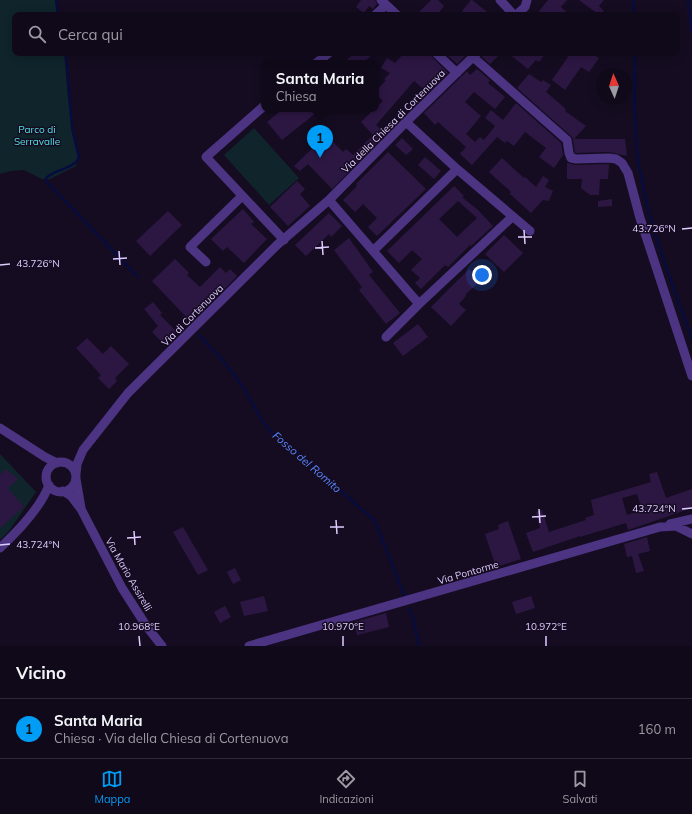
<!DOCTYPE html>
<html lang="it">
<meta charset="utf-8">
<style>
body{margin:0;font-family:Mulish,sans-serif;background:#1e1726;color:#f1f3f6}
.compass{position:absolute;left:596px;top:68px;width:36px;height:36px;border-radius:50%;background:#100919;box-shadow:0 2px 10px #0003;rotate:357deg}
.you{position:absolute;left:482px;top:275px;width:14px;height:14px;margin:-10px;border:3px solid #fff;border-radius:50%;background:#1a73e8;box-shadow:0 0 0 6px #1a73e833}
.badge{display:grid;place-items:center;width:26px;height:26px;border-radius:50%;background:#009df7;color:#111;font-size:13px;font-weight:700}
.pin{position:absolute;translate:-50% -33px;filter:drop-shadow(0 1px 2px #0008)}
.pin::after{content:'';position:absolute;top:21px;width:14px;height:12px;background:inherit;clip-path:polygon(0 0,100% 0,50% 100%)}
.popup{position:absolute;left:261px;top:60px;width:118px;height:52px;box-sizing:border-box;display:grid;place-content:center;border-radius:8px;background:#100919;filter:drop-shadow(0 1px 3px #0005);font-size:13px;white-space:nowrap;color:#9c9aa2}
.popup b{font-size:15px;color:#f1f3f6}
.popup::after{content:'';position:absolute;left:50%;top:100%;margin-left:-8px;border:8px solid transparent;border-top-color:#100919}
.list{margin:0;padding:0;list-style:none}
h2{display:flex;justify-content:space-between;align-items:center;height:52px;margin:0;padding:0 16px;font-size:17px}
h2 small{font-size:13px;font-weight:400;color:#9c9aa2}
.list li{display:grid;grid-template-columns:26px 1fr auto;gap:12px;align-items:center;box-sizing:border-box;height:60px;padding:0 16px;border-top:1px solid #302a38}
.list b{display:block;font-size:15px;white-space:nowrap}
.list p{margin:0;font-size:13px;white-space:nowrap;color:#9c9aa2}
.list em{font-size:13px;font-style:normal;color:#9c9aa2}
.icon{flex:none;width:22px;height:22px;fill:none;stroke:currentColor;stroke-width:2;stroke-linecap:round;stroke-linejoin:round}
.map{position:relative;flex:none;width:692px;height:646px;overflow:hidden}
.search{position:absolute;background:#100919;box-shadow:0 2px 10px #0003;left:12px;right:12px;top:12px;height:44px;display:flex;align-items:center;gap:10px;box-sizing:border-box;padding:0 14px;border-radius:8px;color:#9c9aa2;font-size:15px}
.sheet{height:112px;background:#100919}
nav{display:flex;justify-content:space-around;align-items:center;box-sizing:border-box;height:56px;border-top:1px solid #302a38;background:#100919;font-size:11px;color:#9c9aa2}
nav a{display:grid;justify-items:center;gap:2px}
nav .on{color:#009df7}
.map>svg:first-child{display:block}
</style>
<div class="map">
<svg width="692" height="646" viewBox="0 0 692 646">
<rect width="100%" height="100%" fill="#150c21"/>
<path fill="#0f252b" d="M0,0h55l3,15h-43v38h49l4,45 10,58 -2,10 -26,13h-8l-18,-9 -14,1 -10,3z
M254,128l45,50 -30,27 -45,-50z
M0,454l36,38 -27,39 -9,9z"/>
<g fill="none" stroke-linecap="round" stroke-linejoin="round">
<path stroke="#070c3f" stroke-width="2.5" d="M56,0l2,15
M633,0l1,15
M688,0l4,32
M66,53l6,75 7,30c-6,11 -24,11 -33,20v3l92,96
M635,53c0,37 -2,76 4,112 9,60 33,117 53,174
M199,335l26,28 18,24 20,35 10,12 22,16 80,71 29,74
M409,609l4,9 6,28"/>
</g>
<path fill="#2c1743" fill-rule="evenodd" d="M361,0h14l2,4 -4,5 -4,-3 -5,7 -8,-6z
M431,0h7l6,6 -7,9h-21z
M471,0h1l19,15h-23l-6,-4z
M548,0h19l-6,7 9,8h-34z
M579,0h25l-5,6 5,5 -5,4z
M355,53h19l-11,10h-20z
M404,53h26l2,4 16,16 -20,20 -14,-12 -38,44 10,9 -54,55 -24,-25 -8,7 -6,-5 32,-31 17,17 3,-3 7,6 20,-20 -12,-13 13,-13h2v-2l7,-6 -7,-6v-4l10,-11 -2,-1 6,-6 -9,-5 6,-10 8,5z
M445,53h23l-11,11z
M483,53h18l-11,11 -8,-7z
M508,53h38l-7,9 -3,-2 -8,9z
M562,53h29l8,5 -10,14 -8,-5 -16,23 -13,-10 16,-23z
M477,69l13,11 -2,3 17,14 -10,12 -21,-17 -9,10 16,14 -15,18 9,8 5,-5 4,3 11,-14 -10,-8 6,-8 12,10 13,-17 45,40 2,12 -9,13 -15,-11 7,-9 -21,-16 -11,14 -7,-5 -2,2 -8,-6 -25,28 -12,-11 6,-7 -28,-25 -3,3 -11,-12 43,-42 3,4z
M529,74l12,8 2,-2 8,5 -5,7 20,17 -1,2 21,15 -12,13h51l2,17 -18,-4 -34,1 -2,-14 -2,-3 -54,-48z
M283,109h38l-39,31 -15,-18z
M402,138l11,11 -7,6 -11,-10z
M388,152l38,37 -49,47 -9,-9 9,-9 -14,-14 -8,8 -12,-12 14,-14 -1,-2z
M425,157l16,14 -7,8 -16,-14z
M502,158l22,20 1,-1 11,10 7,-11 6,4 -4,7 8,4 -4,10 -6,-1 -12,13 -21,-19 1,-2 -22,-20z
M567,163l9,2 33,-1 -1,15h-8l-1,16h-9l-9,-7 1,-9h-15z
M297,181l8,8 -5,5 10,12 -22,20 -18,-19z
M454,186l10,10 -2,1 16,13 15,16 -22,20 -1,-1 -22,22 -3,-2 -24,24 -6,-6 5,-5 -9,-8 11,-11 -10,-9 -13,13 -12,-12zM458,201l19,17 -20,19 -18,-18z
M612,199v7l-14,1v-6z
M243,209l11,13 -3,2 16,15 -23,24 -17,-16 -4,4 -12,-12z
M168,211l14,14 -32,31 -14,-15z
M329,213l13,13 -11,11 -2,-3 -23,22 -11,-11z
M504,235l19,18 -19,19 -19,-18z
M349,238l24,34 -4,3 31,38 -14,11 -27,-34 3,-3 -28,-37z
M175,259l14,14 -2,2 13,12 20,-20 6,6 4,-4 7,7 -16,17 -2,-2 -30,29 -37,-39z
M469,269l12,11 -16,15 1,1 -7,8 7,6 -15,16 -20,-19z
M153,302l9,11 -2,2 17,17 -13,12 -12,-12 6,-6 -14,-17z
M418,324l10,13 -25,19 -10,-13z
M87,338l16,16 8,-8 18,18 -14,14 2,3 -8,8 -11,-11 3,-3 -25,-27z
M6,469l12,10 -10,9 16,19 -24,21v-53z
M657,472l9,26 26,-9v19l-64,22 -2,-7 -46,14v-1l-47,16 -7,-19 14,-5 -4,-16 6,-2 7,22 37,-12 -1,-2 9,-3 -3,-15 60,-18 -2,-8zM637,494l5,16 -15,5 -5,-17z
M508,521l13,38 -25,8 -11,-33 14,-5 -1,-4z
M183,527l25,43 -10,5 -25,-43z
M647,537l3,14 -12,3 6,17 -8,2 -4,-17 -5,1 -3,-13z
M235,568l6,12 -8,4 -6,-12z
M264,596l4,15 -24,5 -4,-14z
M531,596l4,12 -19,6 -4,-12z
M225,606l6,11 -11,6 -6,-11z
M386,613l3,14 -32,8 -3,-13z"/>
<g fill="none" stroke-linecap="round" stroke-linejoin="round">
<path stroke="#4c3483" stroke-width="9" d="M381,0l16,15
M500,0l14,15
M375,15l11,-10
M516,15l9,-8 2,-7
M436,53l21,20
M473,57l94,83 2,13 2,5 5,1 33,-1 7,1 6,4 6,10 12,45 52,158
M316,63l13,-10
M264,106l-58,51 78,83
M406,122l51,47 73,62
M329,200l90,104
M373,251l84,-82
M206,262l-16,-15 52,-51
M386,337l33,-33 93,-87
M0,428l45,29 12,6
M46 477a15 15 0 1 1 30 0a15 15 0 1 1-30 0Z
M76,474l1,-10 6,-14 45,-57 149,-148 52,-45 77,-78 71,-69
M76,479l5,29
M63,491l8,5 10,13 41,79 25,39 15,19
M670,524l22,-5
M0,548c17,-16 41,-41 49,-63
M249,646l411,-119 16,-1 16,8"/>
</g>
<path fill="none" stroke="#dfccff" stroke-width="1.5" d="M682,229l10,-1M524,230l1,14M518,237h14M322,241l1,14M315,248l14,-1M119,251l1,14M113,259l14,-1M0,265l10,-1M539,509l1,14M682,509l10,-1M532,517l14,-1M336,520l1,14M330,527h14M134,531l1,14M127,538l14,-1M0,545l10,-1M139,636l1,10M343,636v10M546,636v10"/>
<g text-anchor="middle" stroke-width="3" stroke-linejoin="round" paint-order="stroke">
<g font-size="10" fill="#dfccff" stroke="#150c21">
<text transform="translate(393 121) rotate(-45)" y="4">Via della Chiesa di Cortenuova</text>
<text transform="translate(192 315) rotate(-45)" y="4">Via di Cortenuova</text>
<text transform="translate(468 572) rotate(-16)" y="4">Via Pontorme</text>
<text transform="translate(129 574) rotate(60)" y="4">Via Mario Assirelli</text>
</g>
<g font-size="10" fill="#52e3e5" stroke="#150c21">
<text x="37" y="133">Parco di<tspan x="37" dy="12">Serravalle</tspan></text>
</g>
<g font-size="11" font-style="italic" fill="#5a87ff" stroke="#150c21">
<text transform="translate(307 462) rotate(41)" y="4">Fosso del Romito</text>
</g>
</g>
<g font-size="10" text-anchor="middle" fill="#dfccff" stroke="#150c21" stroke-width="3" stroke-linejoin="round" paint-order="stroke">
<text x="654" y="232">43.726°N</text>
<text x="38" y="267">43.726°N</text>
<text x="654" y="512">43.724°N</text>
<text x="38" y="548">43.724°N</text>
<text x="139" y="630">10.968°E</text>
<text x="343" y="630">10.970°E</text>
<text x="546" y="630">10.972°E</text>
</g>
</svg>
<svg class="compass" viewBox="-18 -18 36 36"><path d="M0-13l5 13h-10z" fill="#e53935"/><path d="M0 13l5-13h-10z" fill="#9c9aa2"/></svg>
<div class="you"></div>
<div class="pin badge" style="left:320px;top:158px">1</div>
<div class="popup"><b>Santa Maria</b>Chiesa</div>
<div class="search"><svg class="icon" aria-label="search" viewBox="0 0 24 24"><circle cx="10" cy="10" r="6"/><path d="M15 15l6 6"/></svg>Cerca qui</div>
</div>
<section class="sheet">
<h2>Vicino<small></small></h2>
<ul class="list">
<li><span class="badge">1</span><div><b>Santa Maria</b><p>Chiesa · Via della Chiesa di Cortenuova</p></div><em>160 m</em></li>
</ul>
</section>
<nav>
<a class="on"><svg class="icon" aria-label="map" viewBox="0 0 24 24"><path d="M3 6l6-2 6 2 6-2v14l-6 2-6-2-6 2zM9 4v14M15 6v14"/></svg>Mappa</a>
<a><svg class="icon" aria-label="directions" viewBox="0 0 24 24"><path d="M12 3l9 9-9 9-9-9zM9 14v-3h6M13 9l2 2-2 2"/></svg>Indicazioni</a>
<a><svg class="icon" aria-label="saved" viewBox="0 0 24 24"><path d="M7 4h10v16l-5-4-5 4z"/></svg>Salvati</a>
</nav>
